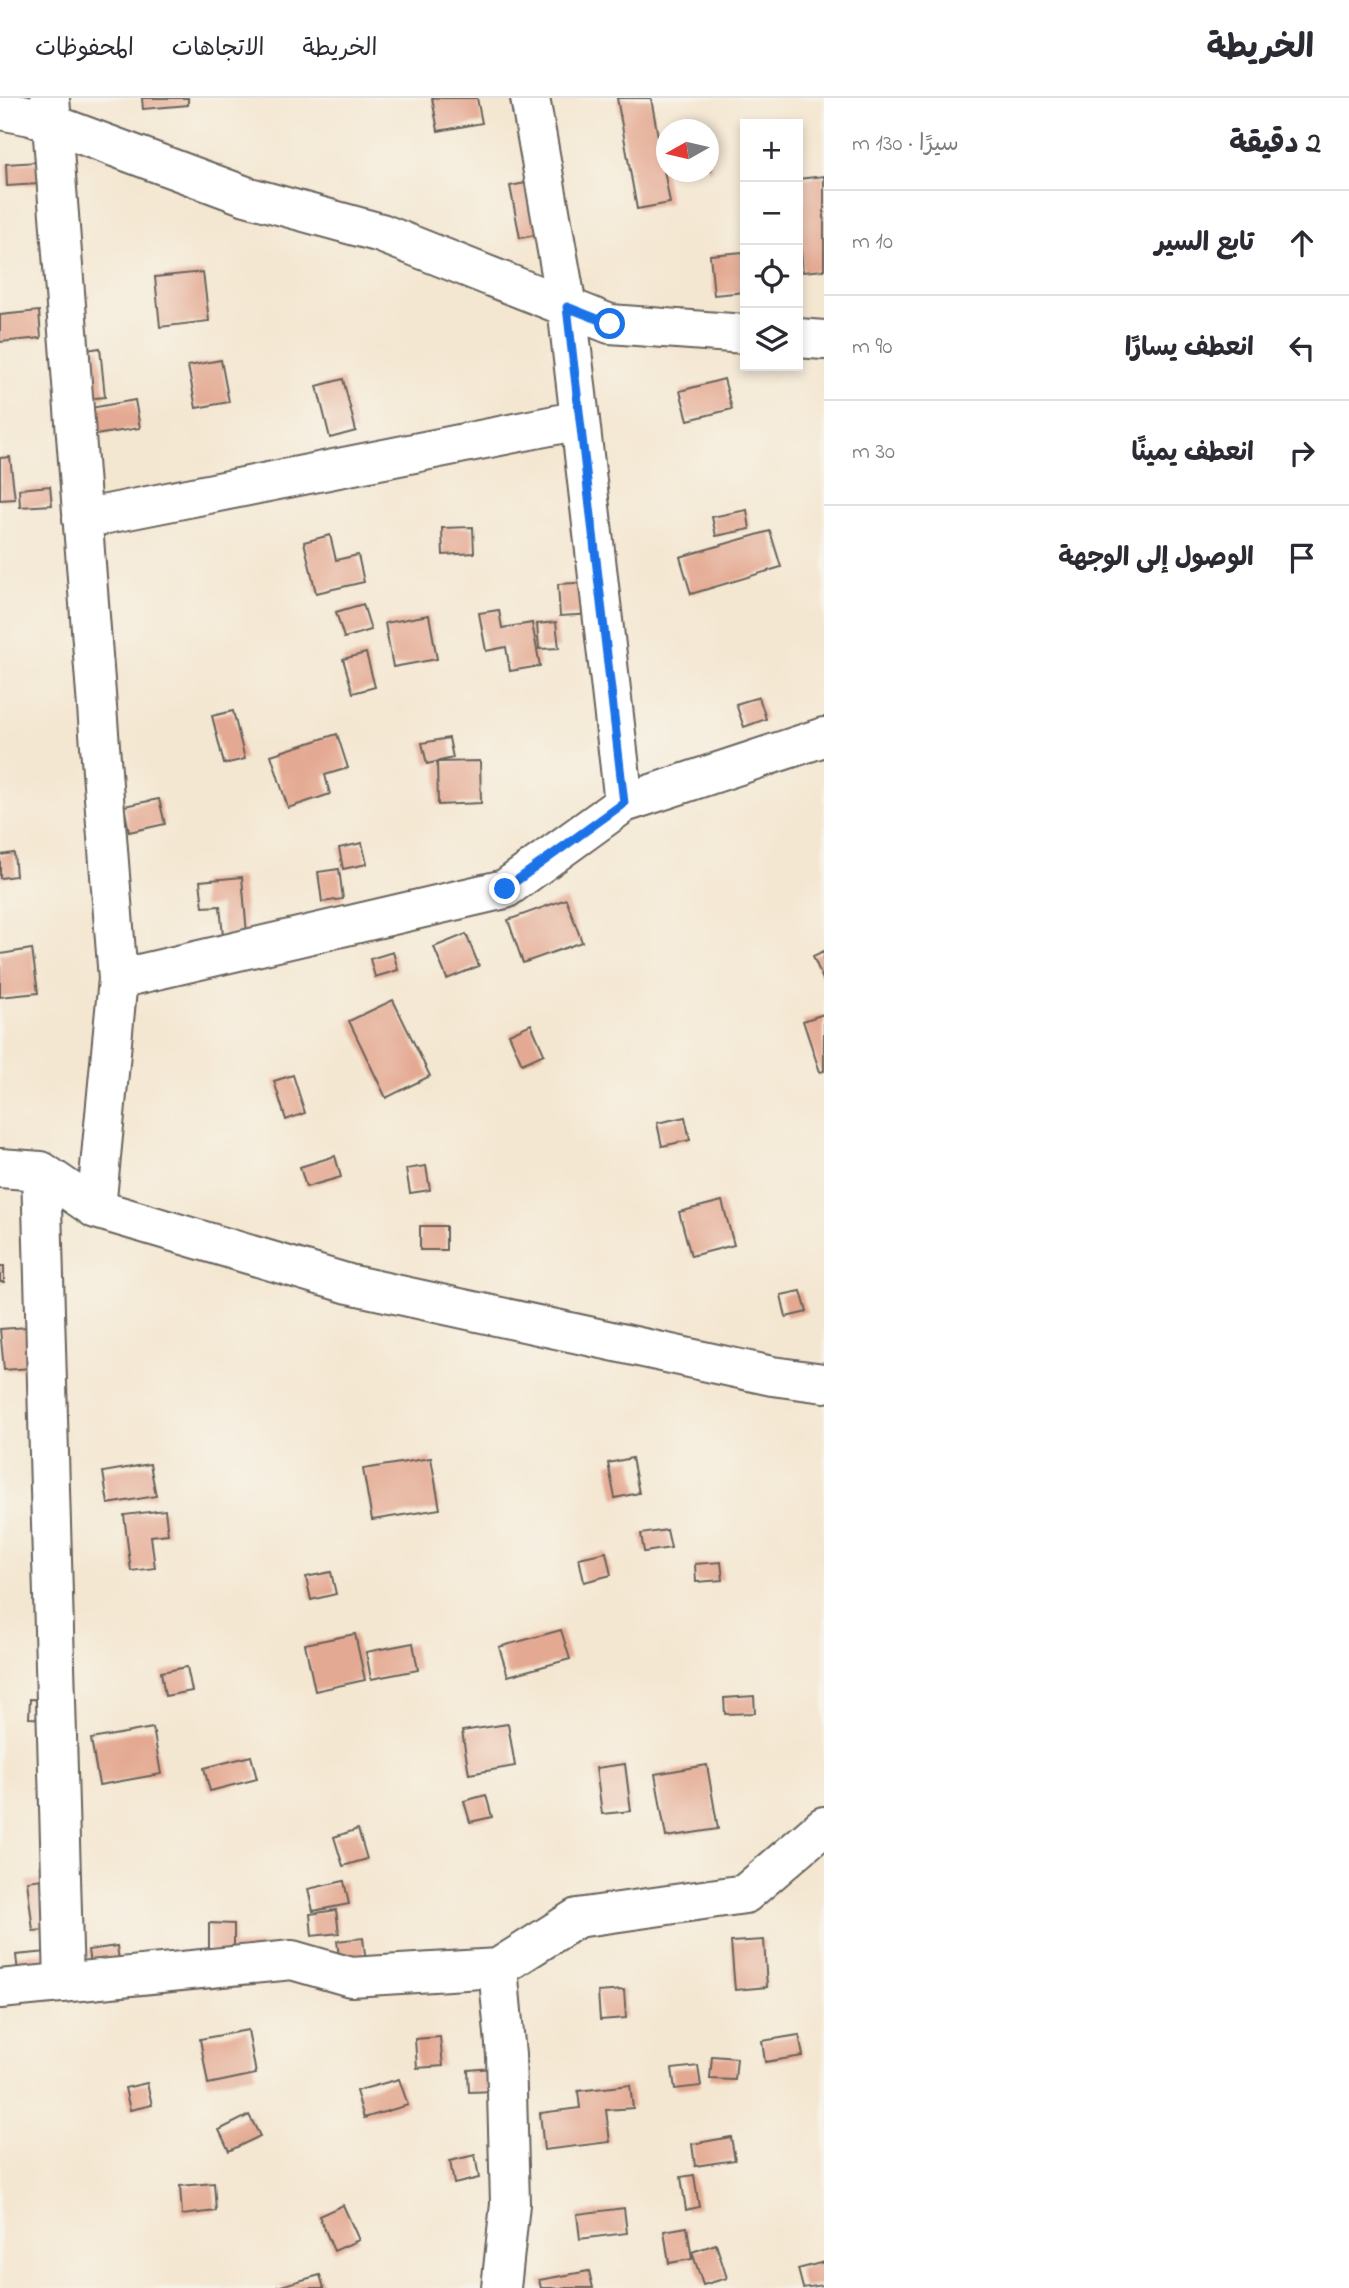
<!DOCTYPE html>
<html lang="ar">
<meta charset="utf-8">
<style>
body{margin:0;font-family:"Indie Flower","Playpen Sans Arabic",sans-serif;background:#f7f7f7;color:#2b2b33;direction:rtl}
.controls{position:absolute;right:21px;top:21px;display:grid;overflow:hidden;border-radius:0px;box-shadow:0 4px 10px #0003}
.controls button{width:63px;height:63px;display:grid;place-items:center;padding:0;border:0;border-bottom:2px solid #e1e1e2;background:#fff;color:#2b2b33;font:35px sans-serif}
.compass{position:absolute;left:656px;top:21px;width:63px;height:63px;border-radius:50%;background:#fff;box-shadow:0 4px 10px #0003;rotate:262deg}
.stop{position:absolute;width:21px;height:21px;margin:-16px;border:5px solid #1a73e8;border-radius:50%;background:#fff}
.stop.end{background:#1a73e8;border-color:#fff;box-shadow:0 2px 7px #0008}
.list{margin:0;padding:0;list-style:none}
h2{display:flex;justify-content:space-between;align-items:center;height:91px;margin:0;padding:0 28px;font-size:30px}
h2 small{font-size:23px;font-weight:400;color:#7c7c81}
.list li{display:grid;grid-template-columns:46px 1fr auto;gap:21px;align-items:center;box-sizing:border-box;height:105px;padding:0 28px;border-top:2px solid #e1e1e2}
.list b{display:block;font-size:26px;white-space:nowrap}
.list em{font-size:23px;font-style:normal;color:#7c7c81}
.icon{flex:none;width:38px;height:38px;fill:none;stroke:currentColor;stroke-width:2;stroke-linecap:round;stroke-linejoin:round}
.map{position:relative;flex:none;width:824px;height:2190px;overflow:hidden;direction:ltr}
header{display:flex;align-items:center;gap:42px;box-sizing:border-box;height:98px;padding:0 35px;background:#fff;border-bottom:2px solid #e1e1e2}
header strong{font-size:33px}
nav{display:flex;gap:38px;margin-inline-start:auto;font-size:24px}
main{display:flex}
aside{flex:1;background:#fff}
.map>svg:first-child{display:block}
</style>
<header>
<strong>الخريطة</strong>
<nav><a>الخريطة</a><a>الاتجاهات</a><a>المحفوظات</a></nav>
</header>
<main>
<aside>
<h2>2 دقيقة<small>سيرًا · 130 m</small></h2>
<ul class="list">
<li><svg class="icon" aria-label="ahead" viewBox="0 0 24 24"><path d="M12 20V5M6 11l6-6 6 6"/></svg><div><b>تابع السير</b></div><em>10 m</em></li>
<li><svg class="icon" aria-label="left" viewBox="0 0 24 24"><path d="M17 20v-9H6M10 6l-5 5 5 5"/></svg><div><b>انعطف يسارًا</b></div><em>90 m</em></li>
<li><svg class="icon" aria-label="right" viewBox="0 0 24 24"><path d="M7 20v-9h11M14 6l5 5-5 5"/></svg><div><b>انعطف يمينًا</b></div><em>30 m</em></li>
<li><svg class="icon" aria-label="arrive" viewBox="0 0 24 24"><path d="M6 21V4h12l-3 4 3 4H6"/></svg><div><b>الوصول إلى الوجهة</b></div></li>
</ul>
</aside>
<div class="map">
<svg width="824" height="2190" viewBox="0 0 824 2190">
<rect width="100%" height="100%" fill="#f7f3e8"/>
<filter id="ink" filterUnits="userSpaceOnUse"><feTurbulence type="fractalNoise" baseFrequency=".0143" numOctaves="2"/><feDisplacementMap in="SourceGraphic" scale="14" xChannelSelector="R" yChannelSelector="G"/><feConvolveMatrix kernelMatrix="1 2 1 2 8 2 1 2 1" color-interpolation-filters="sRGB"/></filter>
<filter id="wash" filterUnits="userSpaceOnUse"><feTurbulence type="fractalNoise" baseFrequency=".00686" numOctaves="4" result="noise"/><feDisplacementMap in="SourceGraphic" scale="28" xChannelSelector="R" yChannelSelector="G"/><feGaussianBlur stdDeviation="1.57" result="paint"/><feColorMatrix in="noise" values="0 0 0 0 0 0 0 0 0 0 0 0 0 0 0 0 0 1.4 0 .05"/><feComposite in="paint" operator="in"/></filter>
<g filter="url(#wash)">
<rect width="100%" height="100%" fill="#f4e7d2"/>
<g id="blocks">
<path fill="#e4a992" d="M142,0h46v7l-45,4z
M432,0h45l5,25 -44,8z
M617,0h34l19,105 -33,6z
M708,45h4l-1,28 -3,-1z
M39,64v22l-32,2 -1,-22z
M824,78v94l-21,2 -5,-49v-44z
M536,83l10,52 -26,5 -10,-52z
M743,154l2,40 -31,3 -4,-40z
M203,174l6,49 -49,6 -5,-50z
M39,213l2,27 -41,4v-27z
M100,250l5,49 -21,2 -4,-48z
M221,262l8,42 -33,6 -8,-42z
M343,281l13,52 -26,7 -13,-52z
M724,281l8,30 -44,11 -8,-29z
M135,302l5,28 -45,7 -4,-27z
M10,359l5,42 -15,1v-42z
M50,388l2,19 -32,2 -1,-18z
M747,412l3,19 -34,7 -4,-19z
M473,429l1,26 -31,2 -1,-27z
M770,433l11,36 -90,27 -11,-37z
M330,437l6,25 22,-5 6,27 -48,11 -12,-51z
M593,484l2,32 -35,2 -2,-32z
M363,506l8,26 -27,8 -8,-26z
M499,512l3,18 30,-5 8,43 -30,5 -4,-24 -20,4 -7,-38z
M429,517l8,44 -44,8 -8,-44z
M556,524l3,26 -20,1 -2,-25z
M366,555l9,34 -22,6 -10,-34z
M759,599l7,22 -22,8 -8,-23z
M233,613l12,48 -21,5 -12,-48z
M337,636l11,34 -23,7 5,19 -42,14 -17,-53z
M449,640l4,20 -26,6 -5,-21z
M480,663l1,42 -43,2 -1,-43z
M159,701l6,25 -36,8 -5,-26z
M362,745l5,21 -24,5 -4,-21z
M14,755l2,23 -16,2v-23z
M339,771l4,30 -21,3 -4,-30z
M242,779l5,57 -24,2 -3,-30 -17,1 -3,-26z
M566,801l16,43 -59,21 -15,-43z
M466,836l13,32 -32,13 -13,-32z
M32,851l6,44 -38,4v-43z
M824,853v31l-11,-26z
M393,854l5,18 -23,7 -5,-18z
M393,902l37,76 -44,22 -37,-77z
M824,916v57l-4,1 -17,-51z
M531,926l13,30 -22,10 -13,-30z
M293,977l12,38 -19,7 -12,-39z
M685,1019l5,23 -28,6 -5,-23z
M335,1058l6,21 -35,10 -6,-20z
M426,1068l4,24 -20,3 -4,-24z
M722,1103l12,44 -43,11 -12,-44z
M420,1128h26v24h-26z
M0,1168h4v16h-4z
M801,1193l6,21 -21,5 -5,-22z
M28,1229l3,41 -27,2 -4,-41z
M431,1360l9,51 -68,11 -9,-51z
M632,1360l7,35 -24,5 -7,-35z
M150,1366l6,32 -48,8 -5,-32z
M165,1412l3,24 -17,2 4,32 -24,3 -7,-56z
M667,1432l4,18 -27,4 -3,-18z
M606,1454l5,23 -27,7 -5,-24z
M721,1464l2,18 -27,2 -1,-18z
M331,1474l5,22 -25,6 -5,-23z
M561,1532l9,29 -62,17 -9,-29z
M355,1536l10,46 -50,11 -10,-47z
M413,1545l5,27 -47,9 -5,-27z
M187,1569l5,24 -27,5 -4,-24z
M754,1598l1,17 -30,1 -1,-16z
M30,1601l25,1 -1,19 -25,-1z
M508,1626l7,42 -46,8 -7,-43z
M153,1630l8,46 -62,11 -8,-46z
M251,1658l6,23 -47,12 -6,-23z
M625,1666l6,47 -29,3 -6,-46z
M707,1667l11,64 -52,8 -11,-63z
M486,1697l6,22 -22,5 -6,-21z
M358,1731l9,30 -24,7 -9,-29z
M50,1780l6,51 -23,2 -6,-50z
M344,1783l5,23 -36,7 -5,-22z
M336,1812l3,23 -27,3 -2,-22z
M209,1825l25,1v22l34,-1 -59,28z
M363,1840l3,24 -26,2 -3,-23z
M764,1842l3,47 -32,3 -4,-48z
M117,1848l4,29 -29,4 -4,-29z
M58,1853l4,26 -43,5 -3,-27z
M624,1892l2,28 -26,2 -2,-28z
M248,1932l8,44 -48,10 -8,-45z
M799,1937l4,21 -38,6 -3,-21z
M440,1939l3,29 -26,2 -2,-29z
M712,1958l25,2 -2,22 -25,-1z
M698,1968l3,20 -26,3 -3,-20z
M494,1970l2,23 -27,1 -1,-22z
M399,1981l9,26 -44,13 -8,-27z
M147,1985l5,22 -22,5 -5,-22z
M630,1987l3,23 -27,2 4,32 -66,8 -4,-37 40,-5 -2,-17z
M249,2017l11,21 -31,15 -10,-21z
M731,2039l4,23 -40,6 -3,-22z
M475,2057l4,23 -25,6 -4,-23z
M694,2077l5,32 -13,3 -5,-33z
M214,2085l2,28 -34,4 -2,-29z
M343,2107l16,35 -25,11 -15,-35z
M624,2110l3,25 -47,6 -3,-25z
M687,2129l5,32 -23,4 -5,-32z
M716,2146l11,34 -24,7 -11,-33z
M824,2164v23l-21,3 -5,-19z
M589,2173l4,17h-52l-2,-8z
M320,2177l4,13h-47v-1z"/>
</g>
</g>
<g filter="url(#ink)">
<use href="#blocks" fill-opacity="0" stroke="#68635c" stroke-width="2"/>
<g fill="none" stroke-linecap="round" stroke-linejoin="round">
<defs>
<path id="minor" d="M50,0l68,881 -22,230
M0,12l31,6 215,80 135,37 229,91 135,10
M798,240l26,2
M82,421l498,-99
M624,705l200,-66
M118,881l387,-90 119,-86 -57,-496 -37,-209
M0,1070l41,3 55,38 253,75 423,92 52,7
M41,1073l23,812
M498,1870l79,-50 168,-24 79,-68
M0,1891l292,-29 59,17 147,-9 8,87 4,149 -9,84"/>
</defs>
<use href="#minor" stroke="#68635c" stroke-width="42"/>
<use href="#minor" stroke="#fff" stroke-width="38"/>
</g>
</g>
<g fill="none" stroke-linecap="round" stroke-linejoin="round" filter="url(#ink)">
<path stroke="#1a73e8" stroke-width="9" d="M505,791l119,-86 -57,-496 43,17"/>
</g>
</svg>
<div class="controls">
<button>+</button>
<button>−</button>
<button><svg class="icon" aria-label="locate" viewBox="0 0 24 24"><circle cx="12" cy="12" r="6"/><path d="M12 2v4M12 18v4M2 12h4M18 12h4"/></svg></button>
<button><svg class="icon" aria-label="layers" viewBox="0 0 24 24"><path d="M12 4l9 5-9 5-9-5zM3 14l9 5 9-5"/></svg></button>
</div>
<svg class="compass" viewBox="-18 -18 36 36"><path d="M0-13l5 13h-10z" fill="#e53935"/><path d="M0 13l5-13h-10z" fill="#7c7c81"/></svg>
<div class="stop" style="left:610px;top:226px"></div>
<div class="stop end" style="left:505px;top:791px"></div>
</div>
</main>
